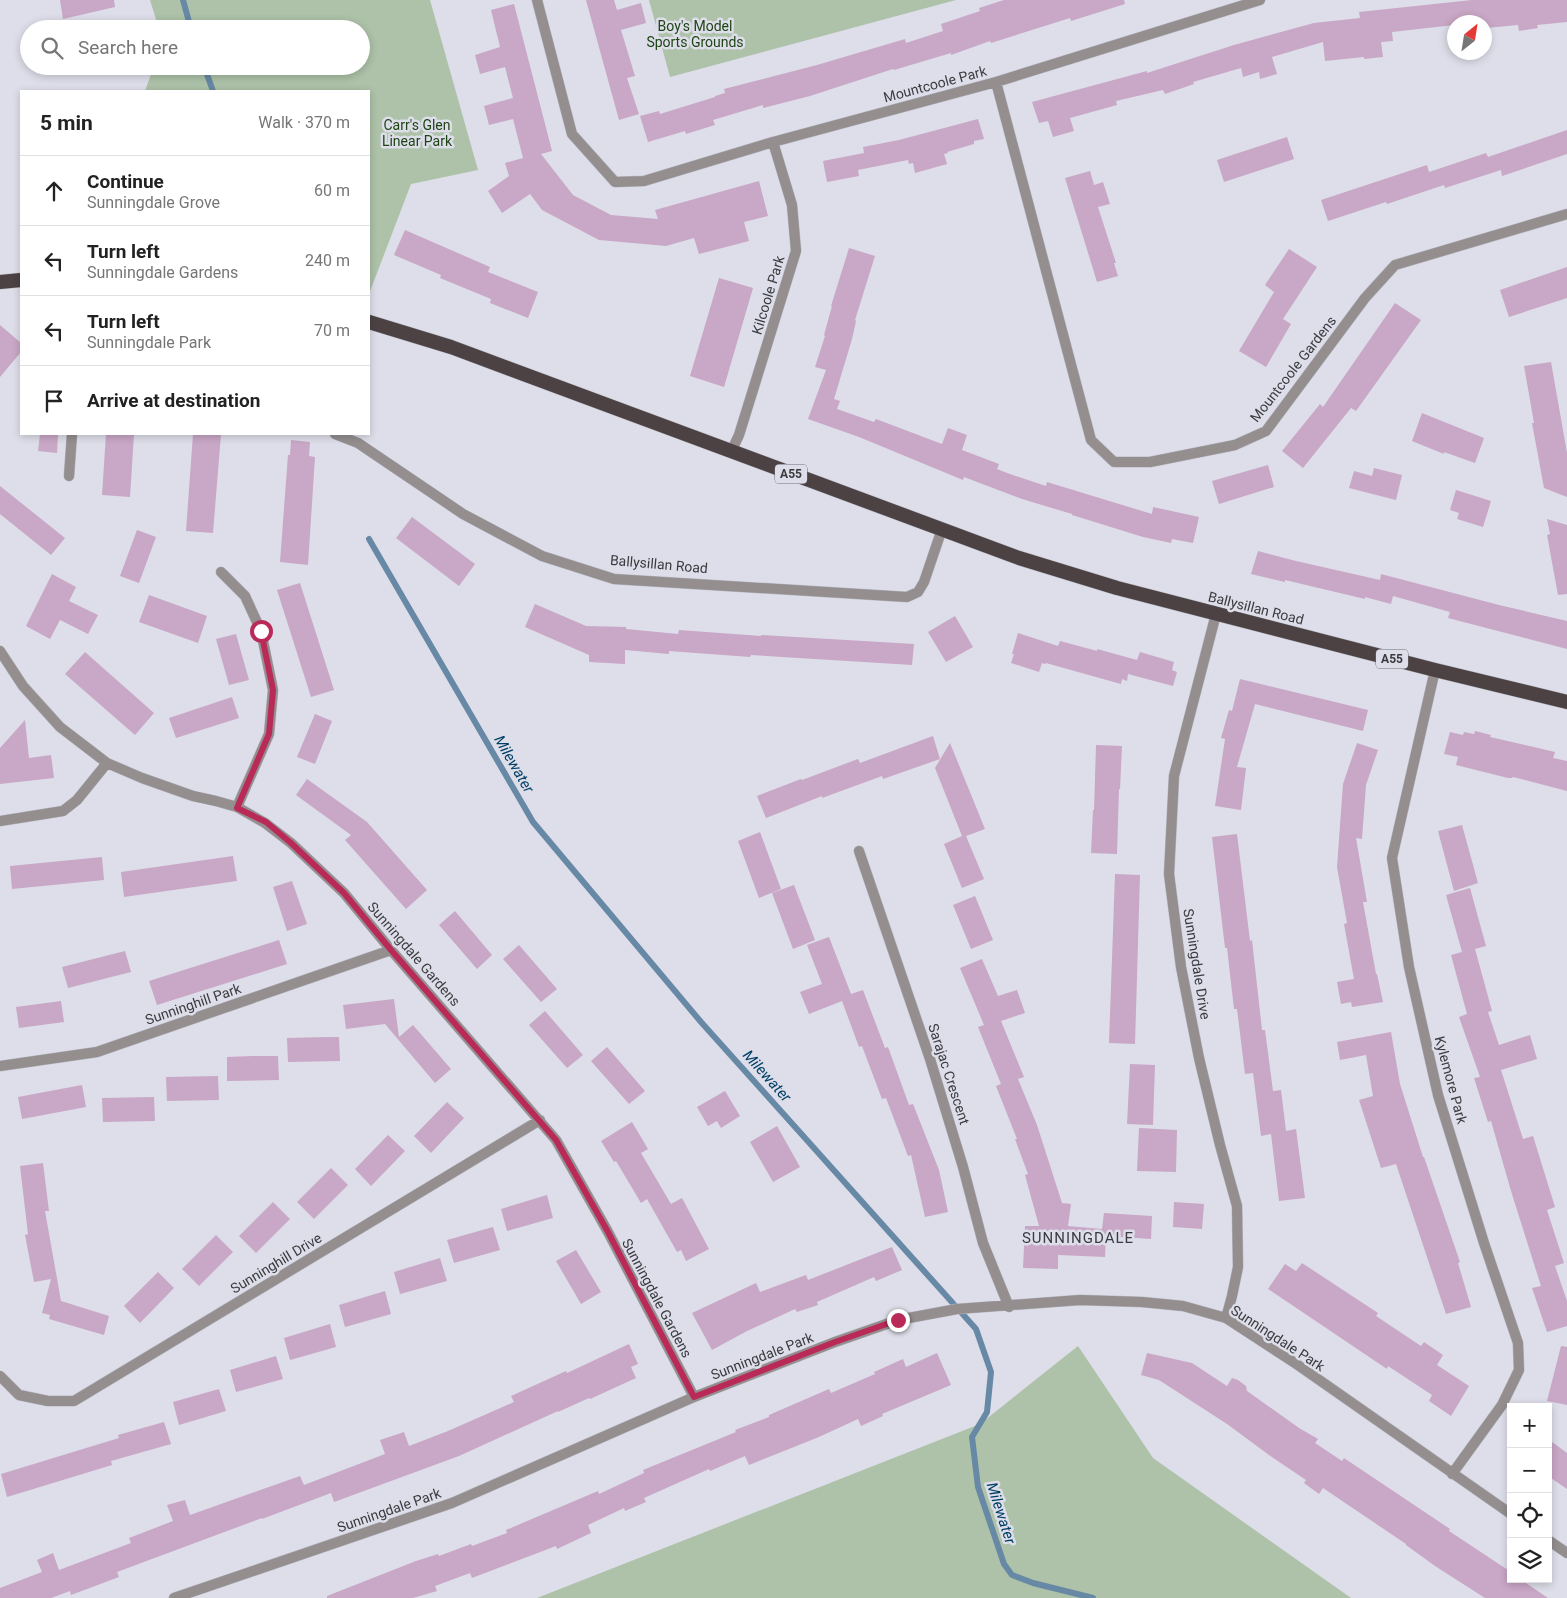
<!DOCTYPE html>
<meta charset="utf-8">
<style>
body{margin:0;font-family:Roboto,sans-serif;background:#f6f6f6;color:#222}
.controls{position:absolute;right:15px;bottom:15px;display:grid;overflow:hidden;border-radius:0px;box-shadow:0 2px 8px #0003}
.controls button{width:45px;height:45px;display:grid;place-items:center;padding:0;border:0;border-bottom:1px solid #e0e0e0;background:#fff;color:#222;font:25px sans-serif}
.compass{position:absolute;left:1447px;top:15px;width:45px;height:45px;border-radius:50%;background:#fff;box-shadow:0 2px 8px #0003;rotate:30deg}
.stop{position:absolute;width:15px;height:15px;margin:-11px;border:4px solid #b92a58;border-radius:50%;background:#fff}
.stop.end{background:#b92a58;border-color:#fff;box-shadow:0 1px 5px #0008}
.list{margin:0;padding:0;list-style:none}
h2{display:flex;justify-content:space-between;align-items:center;height:65px;margin:0;padding:0 20px;font-size:21px}
h2 small{font-size:16px;font-weight:400;color:#767676}
.list li{display:grid;grid-template-columns:32px 1fr auto;gap:15px;align-items:center;box-sizing:border-box;height:70px;padding:0 20px;border-top:1px solid #e0e0e0}
.list b{display:block;font-size:19px;white-space:nowrap}
.list p{margin:0;font-size:16px;white-space:nowrap;color:#767676}
.list em{font-size:16px;font-style:normal;color:#767676}
.icon{flex:none;width:28px;height:28px;fill:none;stroke:currentColor;stroke-width:2;stroke-linecap:round;stroke-linejoin:round}
.map{position:relative;flex:none;width:1567px;height:1598px;overflow:hidden}
.search{position:absolute;background:#fff;box-shadow:0 2px 8px #0003;left:20px;top:20px;width:350px;height:55px;display:flex;align-items:center;gap:12px;box-sizing:border-box;padding:0 18px;border-radius:28px;color:#767676;font-size:19px}
.panel{position:absolute;background:#fff;box-shadow:0 2px 8px #0003;left:20px;top:90px;width:350px;height:345px;border-radius:0px}
.map>svg:first-child{display:block}
</style>
<div class="map">
<svg width="1567" height="1598" viewBox="0 0 1567 1598">
<rect width="100%" height="100%" fill="#dddee9"/>
<path fill="#adc2a8" d="M150,0h280l48,170 -67,14 -42,110v-203h-224l9,-25h207v-37h-202z
M649,0h307l-286,77z
M1078,1346l75,112 198,140h-814l443,-174z"/>
<g fill="none" stroke-linecap="round" stroke-linejoin="round">
<path stroke="#6789a5" stroke-width="6" d="M183,0l8,29
M204,66l9,25
M369,539l164,283 168,200 275,307 15,43 -4,40 -15,25 6,50 26,77 8,11 21,8 60,15"/>
</g>
<path fill="#c9a7c6" d="M60,0h54l1,7 -52,12z
M586,0h28l3,10 24,-7 5,20 -25,7 14,46 -8,2 12,36 -20,6z
M1004,0h120l1,4 -54,17 -1,-3 -79,25 -1,-2 -39,14v-2l-57,17 -1,-1 -83,27 -47,12v-3l-50,15 2,5 -29,9 -1,-3 -37,11 -8,-26 19,-5 1,3 55,-17v-1l10,-3 -1,-4 93,-24 88,-26 1,4 37,-12 -2,-7 39,-13 -1,-3z
M1472,0h95v22l-30,3 1,3 -19,3 -1,-6 -32,3v-6h-32v3l-62,7 1,9 -12,1 2,15 -19,2v-2l-39,4 -2,-19 -51,15 5,17 -17,5 -1,-7 -16,5 -2,-9 -48,14 1,2 -29,10 -2,-4 -47,11 1,4 -47,13 4,13 -21,6 -5,-16 -9,2 -7,-21 89,-24 26,-7v2l87,-28 80,-22 46,-5 -1,-6z
M514,4l38,147 -11,3 32,41 38,20 47,4 -3,-9 104,-29 9,35 -24,6 5,19 -50,13 -5,-16 -28,8 -67,-6 -57,-30 -12,-16 -28,19 -14,-22 21,-15 -4,-13 18,-5 -10,-39 -24,6 -5,-19 29,-8 -8,-31 -25,7 -5,-19 25,-8 -9,-37z
M978,119l6,20 -10,2v3l-27,8 1,1 -4,1 3,10 -32,9 -2,-10 -4,1 -1,-4 -50,10 1,6 -32,6 -4,-21 41,-8 -1,-6 36,-7z
M1567,130v24l-65,22 -1,-6 -56,18 -1,-3 -57,19 -1,-2 -58,19 -7,-21 106,-35 2,7 57,-19 2,4z
M1287,137l7,22 -70,23 -7,-22z
M1090,171l4,14 9,-3 7,22 -12,3 18,56h-2l4,13 -21,6 -32,-104z
M405,230l85,37 -2,5 50,20 -10,26 -38,-15 1,-4 -51,-21 1,-3 -47,-20z
M849,248l26,8 -20,64 1,1 -4,18 -18,60 6,2 -3,8 37,13 2,-3 66,25 6,-16 19,7 -5,15 37,14 -2,5 10,4 39,13 1,-4 105,32 1,-7 46,10 -6,26 -21,-4 -1,4 -28,-6 -71,-22v-1l-50,-15 -58,-22 -1,3 -104,-43 -51,-18 18,-49 -11,-3 10,-31 -1,-1 8,-29h-1z
M1289,249l28,18 -34,52 8,5 -25,43 -27,-16 35,-59 -9,-7z
M1567,267v31l-58,19 -9,-27z
M719,278l34,10 -29,99 -34,-11z
M1395,303l26,17 -65,91 -5,-3 -48,60 -21,-17 38,-47 3,3z
M0,325l21,18v9l-21,25z
M1551,362l16,91v44l-23,-9 -12,-65h2l-10,-57z
M1422,413l62,25 -9,25 -31,-11v2l-32,-13z
M40,434h18l-1,19 -19,-2z
M106,434h28l-4,63 -28,-2z
M193,434h28l-8,99 -27,-2z
M291,440l19,2 -1,14 6,1 -7,108 -28,-3 8,-107h2z
M1268,465l6,22 -55,17 -7,-23z
M1374,468l28,7 -6,25 -47,-12 5,-17 18,5z
M0,486l65,52 -14,17 -51,-41z
M1456,490l35,11 -8,26 -26,-8 2,-6 -9,-3z
M412,517l63,47 -16,22 -63,-48z
M1547,519l20,6v69l-9,1 -11,-60 3,-1z
M137,530l19,7 -17,46 -19,-7z
M1258,551l38,10 84,19 1,-6 118,31 68,16v28l-119,-31 2,-6 -57,-16 -2,8 -26,-7v2l-80,-19v2l-34,-8z
M52,574l24,13 -7,14 29,14 -10,19 -28,-14 -10,19 -24,-13z
M300,583l34,107 -23,7 -34,-107z
M149,595l58,21 -9,27 -59,-21z
M535,604l51,22 40,1v2l52,5 1,-4 82,6v-1l153,9 -2,21 -161,-10 -1,2 -81,-6v3l-44,-4v14l-36,-2v-7l-64,-28z
M955,616l18,31 -27,15 -18,-30z
M1018,633l40,13 2,-5 37,10v-2l40,11 3,-8 34,10 -2,8 5,2 -4,14 -45,-12 -1,7 -5,-2 -1,5 -75,-21 -1,1 -3,-1 -3,9 -28,-9 3,-9h-2z
M236,634l13,46 -20,5 -13,-46z
M85,652l69,61 -19,22 -70,-61z
M1240,679l128,31 -5,21 -108,-27 -18,63 9,1 -5,42 -26,-4 10,-67 -4,-1 8,-28 3,1z
M232,697l7,21 -63,20 -7,-20z
M315,714l17,7 -17,43 -18,-7z
M25,720l4,38 22,-3 3,23 -54,6v-36z
M1475,731l16,4 -1,2 65,15 -2,6 14,3v30l-54,-14 -1,1h-4l-52,-13 2,-8 -14,-3 6,-22 13,3 1,-3 10,2z
M933,736l7,23 -57,20 -1,-3 -60,22v-2l-56,22 -9,-22 44,-17 1,1 56,-21 2,4z
M950,743l35,86 -19,7 18,43 -22,9 -18,-44 18,-8 -27,-68z
M1357,743l21,7 -12,35 -4,54 -6,-1 11,64h-4l13,72h1l6,28 -31,5 -1,-5 -10,2 -4,-22 17,-3 -10,-55 3,-1 -10,-56 6,-83z
M1096,745l26,1 -2,43h-1l-2,65 -26,-1 2,-43h1z
M307,779l60,43 60,68 -21,19 -61,-69 6,-5 -55,-40z
M1462,825l16,58 -24,8 -16,-60z
M760,832l21,57 -22,9 -21,-57z
M1237,834l13,107 2,-1 10,90h3l8,61 8,-1 5,41 10,-2 9,69 -26,3 -8,-67 -10,2 -8,-63 -8,1 -8,-65h-3l-7,-61h-2l-13,-111z
M233,856l4,25 -113,16 -3,-25z
M102,857l2,23 -92,9 -2,-23z
M1115,874l25,1 -5,169 -26,-1z
M292,881l15,43 -20,7 -14,-44z
M794,885l21,55 -22,9 -21,-56z
M1470,888l16,58 -11,3 17,62 -4,1 11,33 31,-10 7,24 -36,11 22,69 10,-3 22,71 -8,3 17,53 -9,3 12,35v25l-20,6 -15,-44 9,-2 -30,-95 -20,-70 -3,1 -14,-44 6,-1 -21,-60 8,-3 -16,-59 11,-3 -16,-57z
M975,896l18,44 -22,9 -18,-44z
M455,911l37,44 -15,14 -38,-44z
M829,937l22,57 12,-4 22,58 3,-1 21,58 4,-1 26,66 9,42 -23,5 -14,-62 -3,1 -22,-58 -4,1 -20,-53 -3,1 -17,-46 -33,13 -9,-22 22,-8 -15,-39z
M279,940l8,24 -130,41 -8,-24z
M519,945l38,44 -16,13 -38,-43z
M125,951l6,21 -63,16 -6,-21z
M982,959l16,37 19,-6 8,23 -24,8 23,56 -6,2 19,46 25,78 9,1 -3,22 34,3 2,-16 48,3 -1,23 -45,-3 -1,21 -47,-2v14l-35,-1 2,-42h14l-14,-51 3,-1 -13,-35h2l-21,-53 5,-2 -23,-57 6,-2 -24,-57z
M394,999l5,38 14,-12 38,44 -16,14 -50,-59 -39,5 -3,-24z
M61,1001l3,21 -45,6 -3,-21z
M545,1011l38,44 -16,13 -38,-43z
M1391,1032l9,52 23,73h1l36,105 -2,1 13,44 -25,7 -50,-150 -15,4 -22,-68 14,-4 -7,-41 -26,5 -3,-18z
M329,1037h10l1,24 -52,1 -1,-24z
M607,1047l38,44 -16,13 -38,-43z
M252,1056h26l1,24 -52,1v-24z
M1130,1064l25,1 -2,60 -26,-1z
M218,1076l1,24 -52,1 -1,-24z
M82,1085l4,22 -64,12 -4,-22z
M725,1091l15,25 -19,12 -4,-7 -9,5 -11,-19z
M154,1097l1,24 -52,1 -1,-24z
M447,1102l17,16 -33,35 -17,-17z
M632,1122l16,27 -7,4 30,51 11,-6 27,51 -23,12 -5,-11 -4,2 -30,-53 -6,4 -25,-42 -2,1 -13,-21z
M777,1126l23,41 -27,15 -23,-40z
M1139,1128l38,2 -1,42 -39,-1z
M388,1135l17,16 -34,35 -16,-17z
M43,1163l6,48h-4l16,90 48,15 -5,19 -55,-16 1,-4 -8,-2 9,-34 -17,3 -9,-47 3,-1 -8,-68z
M331,1168l17,17 -34,34 -17,-17z
M547,1195l6,23 -46,13 -6,-22z
M273,1202l17,17 -34,34 -17,-17z
M1174,1202l30,2 -2,25 -29,-2z
M493,1227l7,23 -46,13 -7,-23z
M216,1235l17,17 -34,34 -17,-17z
M892,1247l10,23 -26,11 -2,-4 -57,25 1,3 -21,7 -2,-3 -48,22 -35,19 -20,-37 64,-30 4,9 46,-17 2,5z
M576,1250l25,42 -20,12 -25,-43z
M440,1258l7,23 -47,13 -6,-22z
M1302,1263l76,50 -2,3 45,30 3,-4 19,13 -6,10 32,21 -18,30 -22,-15 3,-6 -44,-29 -1,3 -119,-80 17,-25 11,7z
M158,1272l16,16 -34,35 -16,-17z
M385,1291l6,23 -46,13 -6,-22z
M330,1324l6,23 -46,13 -6,-22z
M629,1344l9,20 -7,3 5,11 -46,21 -1,-1 -31,14v-1l-99,45 -125,46 -3,-9 -69,26v-1l-145,54 2,5 -48,18 -1,-4 -19,7h-51v-10l42,-16 -5,-12 16,-7 6,17 72,-27 -2,-5 44,-17 -6,-16 18,-5 5,15 110,-39 4,9 81,-31 -5,-14 24,-8 5,14 39,-15 66,-29 -3,-6 55,-25 1,2z
M1561,1346l6,1v58l-20,-4z
M937,1353l14,32 -69,29 1,2 -22,10 -3,-7 -39,18 -70,28 -4,-9 -35,15 -1,-2 -65,29 2,4 -21,9 -1,-3 -36,17 3,8 -34,16 -1,-3 -84,32 -2,-5 -35,13 2,5 -24,7h-86v-2l89,-35 22,-7 1,2 32,-12 1,2 35,-13 -1,-3 92,-39 1,3 45,-21 -1,-3 93,-38 -1,-2 34,-13v-2l60,-26 2,4 44,-19 -1,-2 29,-13 3,8z
M1147,1353l45,10 35,23 5,-8 6,2 8,6 1,5 52,37 19,11 -3,4 27,18 2,-3 106,71 -1,2 62,41v7h9l28,19h-63l-50,-32 -29,-21v-1l-83,-56 -4,6 -15,-11 2,-3 -37,-25 -42,-31 -68,-44 -18,-5z
M276,1356l7,23 -47,13 -6,-22z
M219,1389l7,22 -47,14 -6,-23z
M164,1422l7,22 -60,17 1,4 -105,32 -6,-23 118,-36 -1,-3z
M1548,1439l19,14v36l-19,-13z"/>
<g fill="none" stroke-linecap="round" stroke-linejoin="round">
<defs>
<path id="minor" d="M537,0l35,134 43,48 29,-1 129,-39 223,-60 264,-82
M996,82l95,358 23,22h36l85,-17 31,-14 99,-133 30,-33 172,-51
M335,434l23,9 105,71 79,42 72,23 293,18 11,-5 6,-10 18,-53
M731,452l8,-17 57,-184 -4,-46 -19,-63
M69,476l3,-42
M221,572l24,24 16,35 12,59 -4,44 -32,73
M1216,614l-42,162 -5,98 12,93 18,91 21,87 17,61 1,61 -6,29 -6,22
M0,651l23,35 37,41 47,36 35,15 51,18 23,5 21,6 28,16 26,20 53,50 47,57 165,190 52,92 86,165
M1435,670l-43,188 17,109 29,128 46,148 34,100 1,27 -17,35 -50,69
M0,821l63,-10 14,-11 30,-37
M859,851l71,208 33,108 20,76 26,64
M0,1066l97,-14 294,-102
M0,1376l19,19 29,6h26l466,-281
M1548,1540l19,13
M174,1598l278,-95 242,-106 141,-55 63,-22 59,-11 123,-9 62,2 41,4 43,12 69,45 216,151"/>
<path id="trunk" d="M0,282l21,-2
M369,322l82,25 568,211 98,30 318,82 132,32"/>
</defs>
<use href="#minor" stroke="#b9bac4" stroke-width="11"/>
<use href="#trunk" stroke="#b9bac4" stroke-width="15"/>
<use href="#minor" stroke="#948e8f" stroke-width="10"/>
<use href="#trunk" stroke="#4c4244" stroke-width="14"/>
</g>
<g fill="none" stroke-linecap="round" stroke-linejoin="round">
<path stroke="#b92a58" stroke-width="6" d="M261,631l12,59 -4,44 -32,74 29,14 25,21 53,50 47,57 165,190 52,92 86,165 141,-55 63,-22"/>
</g>
<g text-anchor="middle" stroke-width="5" stroke-linejoin="round" paint-order="stroke">
<g fill="#dddee9" stroke="#6b6c72" stroke-width="1">
<rect x="775" y="464.5" width="32" height="19" rx="4"/>
<rect x="1376" y="649.5" width="32" height="19" rx="4"/>
</g>
<g font-size="12" font-weight="bold" fill="#3a3b3f">
<text x="791" y="478">A55</text>
<text x="1392" y="663">A55</text>
</g>
<g font-size="14" fill="#1e4414" stroke="#dddee9">
<text x="695" y="31">Boy's Model<tspan x="695" dy="16">Sports Grounds</tspan></text>
<text x="417" y="130">Carr's Glen<tspan x="417" dy="16">Linear Park</tspan></text>
</g>
<g font-size="14" fill="#3a3b3f" stroke="#dddee9">
<text transform="translate(935 84) rotate(-15)" y="5">Mountcoole Park</text>
<text transform="translate(768 295) rotate(-73)" y="5">Kilcoole Park</text>
<text transform="translate(1293 369) rotate(-52)" y="5">Mountcoole Gardens</text>
<text transform="translate(659 564) rotate(5)" y="5">Ballysillan Road</text>
<text transform="translate(1256 608) rotate(14)" y="5">Ballysillan Road</text>
<text transform="translate(414 954) rotate(49)" y="5">Sunningdale Gardens</text>
<text transform="translate(1197 964) rotate(81)" y="5">Sunningdale Drive</text>
<text transform="translate(193 1004) rotate(-19)" y="5">Sunninghill Park</text>
<text transform="translate(949 1074) rotate(72)" y="5">Sarajac Crescent</text>
<text transform="translate(1451 1080) rotate(75)" y="5">Kylemore Park</text>
<text transform="translate(276 1263) rotate(-31)" y="5">Sunninghill Drive</text>
<text transform="translate(657 1298) rotate(62)" y="5">Sunningdale Gardens</text>
<text transform="translate(1278 1338) rotate(33)" y="5">Sunningdale Park</text>
<text transform="translate(762 1356) rotate(-21)" y="5">Sunningdale Park</text>
<text transform="translate(389 1510) rotate(-19)" y="5">Sunningdale Park</text>
</g>
<g font-size="15" font-style="italic" fill="#003f65" stroke="#dddee9">
<text transform="translate(514 764) rotate(60)" y="5">Milewater</text>
<text transform="translate(767 1076) rotate(48)" y="5">Milewater</text>
<text transform="translate(1001 1513) rotate(72)" y="5">Milewater</text>
</g>
<g font-size="15" letter-spacing="1" fill="#3a3b44" stroke="#dddee9">
<text x="1078" y="1243">SUNNINGDALE</text>
</g>
</g>
</svg>
<div class="controls">
<button>+</button>
<button>−</button>
<button><svg class="icon" aria-label="locate" viewBox="0 0 24 24"><circle cx="12" cy="12" r="6"/><path d="M12 2v4M12 18v4M2 12h4M18 12h4"/></svg></button>
<button><svg class="icon" aria-label="layers" viewBox="0 0 24 24"><path d="M12 4l9 5-9 5-9-5zM3 14l9 5 9-5"/></svg></button>
</div>
<svg class="compass" viewBox="-18 -18 36 36"><path d="M0-13l5 13h-10z" fill="#e53935"/><path d="M0 13l5-13h-10z" fill="#767676"/></svg>
<div class="stop" style="left:261px;top:631px"></div>
<div class="stop end" style="left:898px;top:1320px"></div>
<div class="search"><svg class="icon" aria-label="search" viewBox="0 0 24 24"><circle cx="10" cy="10" r="6"/><path d="M15 15l6 6"/></svg>Search here</div>
<section class="panel">
<h2>5 min<small>Walk · 370 m</small></h2>
<ul class="list">
<li><svg class="icon" aria-label="ahead" viewBox="0 0 24 24"><path d="M12 20V5M6 11l6-6 6 6"/></svg><div><b>Continue</b><p>Sunningdale Grove</p></div><em>60 m</em></li>
<li><svg class="icon" aria-label="left" viewBox="0 0 24 24"><path d="M17 20v-9H6M10 6l-5 5 5 5"/></svg><div><b>Turn left</b><p>Sunningdale Gardens</p></div><em>240 m</em></li>
<li><svg class="icon" aria-label="left" viewBox="0 0 24 24"><path d="M17 20v-9H6M10 6l-5 5 5 5"/></svg><div><b>Turn left</b><p>Sunningdale Park</p></div><em>70 m</em></li>
<li><svg class="icon" aria-label="arrive" viewBox="0 0 24 24"><path d="M6 21V4h12l-3 4 3 4H6"/></svg><div><b>Arrive at destination</b></div></li>
</ul>
</section>
</div>
